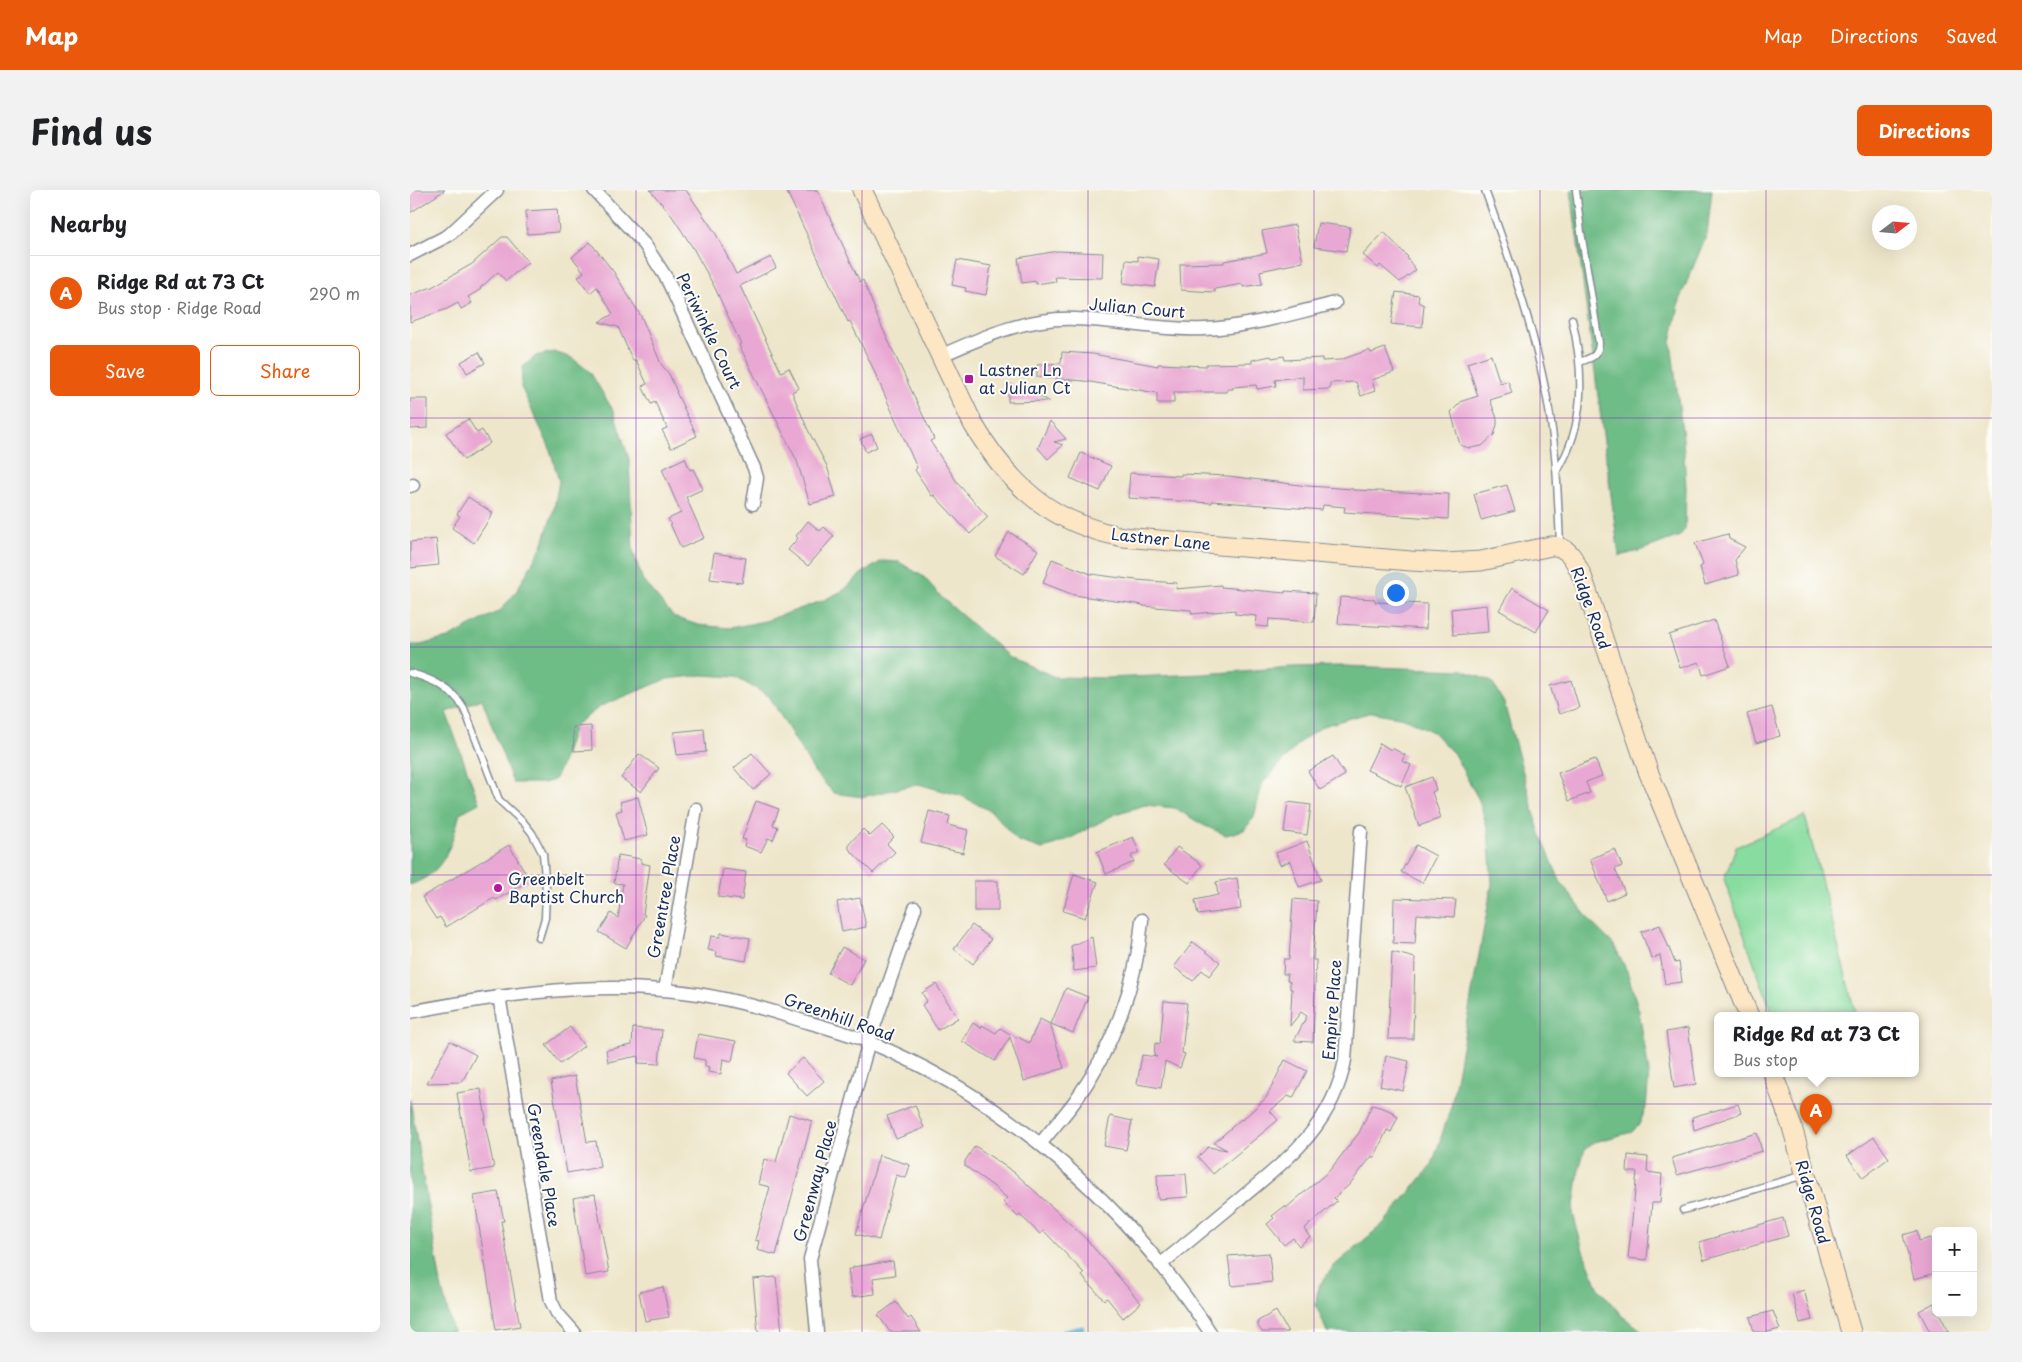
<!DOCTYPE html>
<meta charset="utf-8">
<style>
body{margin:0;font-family:"Playpen Sans",sans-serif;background:#f2f2f2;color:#202124}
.controls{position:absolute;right:15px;bottom:15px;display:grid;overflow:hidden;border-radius:8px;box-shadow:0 5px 20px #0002}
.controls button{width:45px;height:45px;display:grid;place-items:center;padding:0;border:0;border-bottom:1px solid #e0e0e0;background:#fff;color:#202124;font:25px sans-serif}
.compass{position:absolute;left:1462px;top:15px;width:45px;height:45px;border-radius:50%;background:#fff;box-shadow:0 5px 20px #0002;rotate:74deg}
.you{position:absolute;left:985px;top:402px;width:18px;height:18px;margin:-12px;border:4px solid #fff;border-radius:50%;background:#1a73e8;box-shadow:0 0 0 8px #1a73e833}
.badge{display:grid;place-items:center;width:32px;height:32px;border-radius:50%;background:#ea580c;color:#fff;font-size:16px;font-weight:700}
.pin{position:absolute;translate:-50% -41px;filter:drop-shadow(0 1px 2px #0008)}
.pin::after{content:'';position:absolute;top:26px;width:18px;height:15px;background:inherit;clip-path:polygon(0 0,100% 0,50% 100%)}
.popup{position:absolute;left:1304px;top:822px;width:205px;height:65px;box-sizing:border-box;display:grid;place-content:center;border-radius:8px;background:#fff;filter:drop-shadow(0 1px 4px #0005);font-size:16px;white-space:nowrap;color:#757577}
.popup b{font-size:19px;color:#202124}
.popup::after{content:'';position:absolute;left:50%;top:100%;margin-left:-10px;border:10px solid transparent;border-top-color:#fff}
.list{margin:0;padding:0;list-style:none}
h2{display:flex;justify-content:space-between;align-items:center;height:65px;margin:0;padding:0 20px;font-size:21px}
h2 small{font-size:16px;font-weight:400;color:#757577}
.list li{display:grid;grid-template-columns:32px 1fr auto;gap:15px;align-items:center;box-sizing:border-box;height:75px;padding:0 20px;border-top:1px solid #e0e0e0}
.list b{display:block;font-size:19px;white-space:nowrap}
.list p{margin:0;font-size:16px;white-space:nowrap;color:#757577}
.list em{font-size:16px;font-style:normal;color:#757577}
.actions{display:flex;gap:10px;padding:15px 20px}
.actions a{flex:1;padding:11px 0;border:1px solid #ea580c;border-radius:8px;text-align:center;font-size:18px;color:#ea580c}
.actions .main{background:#ea580c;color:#fff}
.map{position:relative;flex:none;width:1582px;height:1142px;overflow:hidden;border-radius:8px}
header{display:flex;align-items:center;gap:30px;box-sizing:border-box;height:70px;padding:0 25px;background:#ea580c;color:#fff}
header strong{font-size:24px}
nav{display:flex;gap:28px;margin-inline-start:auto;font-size:18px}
.intro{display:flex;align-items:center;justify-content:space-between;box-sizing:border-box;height:120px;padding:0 30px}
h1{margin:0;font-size:35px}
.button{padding:12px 22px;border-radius:8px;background:#ea580c;color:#fff;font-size:18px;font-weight:700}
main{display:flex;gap:30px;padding:0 30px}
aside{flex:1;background:#fff;border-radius:8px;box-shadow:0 5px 20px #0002}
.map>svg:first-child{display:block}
</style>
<header>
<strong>Map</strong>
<nav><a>Map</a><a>Directions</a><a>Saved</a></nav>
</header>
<div class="intro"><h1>Find us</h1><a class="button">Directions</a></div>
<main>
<aside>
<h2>Nearby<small></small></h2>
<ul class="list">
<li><span class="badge">A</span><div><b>Ridge Rd at 73 Ct</b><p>Bus stop · Ridge Road</p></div><em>290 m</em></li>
</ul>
<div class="actions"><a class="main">Save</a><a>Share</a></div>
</aside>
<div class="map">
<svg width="1582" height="1142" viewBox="0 0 1582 1142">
<rect width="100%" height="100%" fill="#fdfcf7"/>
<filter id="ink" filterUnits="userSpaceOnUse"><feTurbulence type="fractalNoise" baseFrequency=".02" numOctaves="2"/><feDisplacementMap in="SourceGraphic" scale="10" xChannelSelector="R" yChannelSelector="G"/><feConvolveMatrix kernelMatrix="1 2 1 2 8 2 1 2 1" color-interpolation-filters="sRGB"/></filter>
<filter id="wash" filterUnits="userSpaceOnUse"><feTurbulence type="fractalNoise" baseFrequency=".0096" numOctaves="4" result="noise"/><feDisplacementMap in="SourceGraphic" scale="20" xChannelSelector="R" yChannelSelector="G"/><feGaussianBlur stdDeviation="1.12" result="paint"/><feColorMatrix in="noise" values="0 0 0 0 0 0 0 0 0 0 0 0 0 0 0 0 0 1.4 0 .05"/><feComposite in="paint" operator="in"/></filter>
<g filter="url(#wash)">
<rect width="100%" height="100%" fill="#eee6ca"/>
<path fill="#88dc9f" stroke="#52867e" d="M1395,626l51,200h-83l-49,-137 12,-32z"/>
<path fill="#6ebc86" stroke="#447672" d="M1161,0h141l-5,44 -26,62 -10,46 12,96 3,50 -1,41 -5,7 -41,15 -20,5z
M144,162l18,6 18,14 24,40 15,47 4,92 10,30 31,36 24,8 32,3 35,-7 57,-20 22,-11 17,-16 21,-13 17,1 25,15 18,21 68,59 45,20 51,1 98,-4 88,-7 51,-1 120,4 29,12 12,21 35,128 21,50 31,41 23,23 13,26 12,40 10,62 -3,35 -7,17 -7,7 -37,10 -10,7 -6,20 -6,44 10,38 16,38 23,27 22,16h-317l-11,-27 2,-18 16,-21 49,-42 49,-59 19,-58 41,-223 -4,-54 -9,-30 -25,-46 -21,-22 -29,-14 -32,-6 -49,14 -22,15 -39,43 -8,33 -10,13 -18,5 -23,-10 -28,-17 -30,-3 -30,9 -46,25 -27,10 -24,-8 -26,-29 -30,-16 -44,-12 -56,13 -28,-4 -19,-20 -46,-77 -34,-19 -32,-2 -36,4 -66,27 -27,20 -13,40 -7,14 -10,3h-31l-31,-84 -36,13 33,91 -19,10c-9,33 -15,60 -50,72v-240h10l28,-7 53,-28 15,-18 26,-46 12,-37 5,-28 -10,-35 -28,-59 2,-20 13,-11z
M0,909l31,186 12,47h-43z"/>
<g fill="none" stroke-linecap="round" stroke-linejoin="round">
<path stroke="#52a4cd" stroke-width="5" d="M654,1142l18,-4"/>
</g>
<g id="blocks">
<path fill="#e9a8d3" d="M0,0h35l-35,23z
M240,0h36l30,44 20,40 35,-17 5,11 -36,18 41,86 8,-4 10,20 -7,4 16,38 19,36 9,31 -26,7 -13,-43 -58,-116 2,-1 -27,-58 -21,-38 -21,-32z
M376,0h31l43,92 3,-2 12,30h-1l60,129 -4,2 29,44 29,32 -18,17 -36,-39 -2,1 -17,-26 2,-2 -46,-104 -21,-43 -2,1z
M147,19l2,23 -32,2 -1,-23z
M908,33l32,4 -4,24 -32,-4z
M885,35l8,37 -43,9 2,13 -19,3 -1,-3 -27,5v3l-34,-2 -1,-26 44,-1v-2l43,-8 -5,-22z
M974,42l24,25 -1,1 9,12 -16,12 -20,-17 -2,3 -15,-13z
M92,47h5l21,25 -22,19 -8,-9 -18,16 1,1 -13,8 4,6 -11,6 -3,-6 -11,6 -37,13v-27l22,-8 40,-23z
M180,52l23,29 28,45 20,48 8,10 8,18h-1l21,44 -26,12 -9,-18 5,-2 -12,-26 -4,2 -9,-18 5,-2 -11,-24 -3,1 -15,-34 -19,-5 14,-8 -16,-27 -7,6 -12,-16 6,-5 -12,-15z
M648,61l45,2 -1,25 -47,-1 1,4 -20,3v-3l-14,2 -4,-25z
M728,66l21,3 -4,28 -32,-4 3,-23 12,1z
M547,70l34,6 -5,29 -21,-4 1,-3 -14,-3z
M986,102l23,3 -1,7 6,3 -2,22 -31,-3z
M975,158l9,24 -22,8 3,11 -14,5 -5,-14 -26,1v6l-27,1v-14l-28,4 1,6 -19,3 -1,-4 -23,2v2h-6v3h-53v11h-17v-10l-73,-12 -47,-4v-12l24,-2 1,-11 31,2 65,12v-2l48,2v-2l46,-1v-3l19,-4 1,2 12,-2 1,4 37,-2v3l18,-1 29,-10 2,3z
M69,162l6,11 -18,10 -6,-11z
M1081,165l9,28 8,-2 4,12 -22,7 7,18v7l-3,10 -12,11 -13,2 -9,-3 -9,-33 11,-11 16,-5 -11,-33z
M598,193l41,18 -41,1z
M0,209h18v29l-18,1z
M58,229l9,14 5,-3 8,13 -26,17 -18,-27z
M640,231l16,18 -12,3 9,3 -15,14 -10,-11z
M462,244l5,13 -11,5 -6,-13z
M671,263l30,13 -11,25 -30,-13z
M275,268l5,12 3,-1 10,20 -17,8 18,41 -23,10 -13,-29 13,-6 -19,-44z
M720,283l51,3v-2l47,2 80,10 45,3v1l96,4 -1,25 -104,-7 1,-5 -22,-2 -1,5 -110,-9v2l-84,-5z
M1097,295l8,26 -34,9 -7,-26z
M58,307l25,16 -19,30 -22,-15 8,-12 -3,-2z
M398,331l12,10 4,-4 10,9 -26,30 -20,-16 10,-12 -2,-2z
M599,342l29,18 -14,24 -29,-18z
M1318,344l1,5 16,8 -10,13 4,15 -34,10 -5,-18 3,-2 -8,-22z
M26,349l3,26 -29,3v-26z
M304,363l32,5 -4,25 -32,-4z
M642,369l39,15 45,6 41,3 -1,6 45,-4v2l64,6v-2l31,2 -2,29 -45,-3 -1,8 -12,-1 1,-10 -22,-2v-4l-43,4 -1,-4 -48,-4v-1l-69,-10 -31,-12z
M1102,398l37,22 -13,22 -37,-22z
M930,407l35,2v3l52,2 -1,25 -88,-5z
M1076,415l2,27 -35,3 -2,-26z
M1304,430l16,46 -27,9 -4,-13 -19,6 -11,-33z
M1161,490l8,28 -20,6 -9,-28z
M1362,517l8,29 -24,7 -9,-29z
M181,536l1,24 -18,1 -1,-24z
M294,539l2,23 -29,3 -3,-23z
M970,553l11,7 1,-2 13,7 -3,6 9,4 -10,21 -34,-16z
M342,563l19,21 -18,16 -19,-22z
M229,564l20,14 -18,24 -20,-14z
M923,566l12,19 -25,15 -12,-19z
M1185,569l7,17 -16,6 4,11 -21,8 -11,-28z
M1022,587l4,13 -4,2 9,26 -22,8 -14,-39z
M228,607l10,38 -24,6 -8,-29 6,-2 -2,-8z
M346,611l23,8 -6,16 5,2 -5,13 -5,-2 -7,14 -17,-6 2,-6 -4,-1z
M878,612l23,3 -4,30 -23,-3z
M519,621l21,5 -2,9 20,5 -5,23 -42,-10z
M472,635l12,12 -7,7 8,8 -22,21 -24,-24v-5l14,-15 7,7z
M723,647l6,15 -8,4 3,6 -28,12 -9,-22z
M897,651l14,39 -22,7 -9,-26 -10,4 -4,-12z
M99,655l21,35 -34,20 -2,-2 -48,29 -6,-10 -4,2 -14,-22z
M1006,655l20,11 -14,27 -21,-11z
M767,657l25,18 -13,18 -25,-18z
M1205,659l7,17 -7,3 10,24 -18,8 -17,-42z
M208,665l23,4v4l9,2 -7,49 2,1 -19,33 -27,-16 12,-19 7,5 5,-34 -9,-1z
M313,679l23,3 -4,28 -24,-3z
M664,684l24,8 -13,36 -22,-7z
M827,688l4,31 -43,6 -3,-15 23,-5 -2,-13z
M564,691h24v30h-24z
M450,708l6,29 -24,5 -5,-30z
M984,708l62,2 -2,17 -37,-3 -2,30 -22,-1z
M883,709l24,2 -4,59h3l-3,82 -19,-1 13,-25 -6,-4 -11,14 2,-37h-2v-7l-3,-2 1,-6h-5l1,-15h5z
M562,735l19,14 -18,25 -19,-15z
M1250,735l15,38 4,-1 3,20 -17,2 -5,-29 -8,4 -11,-27z
M311,743l29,5 -4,23 -30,-5 1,-4 -9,-2 3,-14 9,1z
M682,747l4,31 -22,3 -3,-25z
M783,752l27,20 -11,14 -7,-6 -9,11 -19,-14z
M432,757l22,12 -14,26 -22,-12z
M982,762l23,6 -2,81h-25z
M526,794l22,34 -20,12 -16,-25 5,-4 -5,-8z
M656,798l22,9 -15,36 -22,-9z
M754,811l23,2 -5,50 3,1 -5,14 -15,-7 -4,27 -24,-4 5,-29 15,2 -3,-1 1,-13 5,1z
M630,829l10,5 14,44 -40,13 -14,-44 -15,24 -33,-20 11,-18 8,5 1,-3 14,8 4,-5 17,10 1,-1 11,6z
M160,837l14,19 -24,18 -14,-19z
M223,838l29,2 -3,34 -21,-1v-7l-30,6 -2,-12 26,-5z
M1278,838l8,56 -22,4 -8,-56z
M288,844l38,7 -4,20 -9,-2 -2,15 -13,-2 1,-5 -4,-1v-6l-11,-2z
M40,851l26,14 -14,27 -35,1z
M976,866l23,5 -6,30 -23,-5z
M393,868l21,23 -17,15 -21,-23z
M875,870l22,11 -14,27 -5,-2 -18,15 8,9 -65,54 -15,-17 10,-10 19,3 -13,-7 27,-24 1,1 24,-22z
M165,886l12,66 9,-1 4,26 -33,6 -16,-92z
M71,899l5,30h-2l10,49 -23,4 -14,-79z
M1328,914l3,9 -47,17 -2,-13z
M505,915l9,23 -28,11 -9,-23z
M962,915l11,3 12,5 -1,2 4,2 -7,15 -4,-2 -13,28 -2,-2 -23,29 -15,13 3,3 -33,28 6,8 -11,9 -6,-8 -9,7 -17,-21 7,-6 -2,-2 13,-10 1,2 44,-38 29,-37z
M379,924l23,7 -36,134 -19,-5 2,-9 -4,-1 15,-53 -12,-3 6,-25 12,3z
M700,926l22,5 -6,29 -22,-4z
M1347,943l5,18 -85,24 -5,-17z
M1464,947l15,21 -26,20 -16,-22z
M565,956l40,27 38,35 34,32 54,63 -18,15 -16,-20 -3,2 -22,-24 2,-3 -40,-42 -4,3 -20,-19 -2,2 -15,-15 4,-4 -14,-12 -28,-20v-5z
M469,965l31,10 -4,13 -10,-3 -17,65 -23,-6z
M1218,965l20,2 -1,15 15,2 -2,29h-8l-5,57 -19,-2 9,-86h-10z
M776,984l2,23 -30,2 -1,-24z
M88,1002l6,29h-3l19,105 -24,4 -22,-134z
M185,1004l14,78 -24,4 -12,-78z
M1373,1028l5,18 -84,24 -5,-18z
M1507,1041l2,10 12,-3 3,10 2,-1v26l-22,6 -11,-44z
M859,1063l3,29 -40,4 -4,-30z
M483,1071l2,14 -22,3 2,16 -23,3 -4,-28h5v-2z
M366,1087l6,55h-24l-5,-53z
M253,1097l6,30 -24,4 -6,-29z
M1394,1100l8,30 -12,3 -8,-29z
M486,1112l12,17 3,-2 10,15h-31l-12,-17z
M1524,1113l2,10h3l10,19h-19l-11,-21z
M866,1121l12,21h-26l-4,-6v-5z
M1363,1121l7,18 -12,3h-14l-4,-15z"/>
</g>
</g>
<g filter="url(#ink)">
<use href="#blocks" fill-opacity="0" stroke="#848a94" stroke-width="1"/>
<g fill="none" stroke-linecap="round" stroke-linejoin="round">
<defs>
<path id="lane" d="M1075,0c26,73 53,149 65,226 7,43 8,85 10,128
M1166,0l5,42 18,111c-1,14 -7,14 -19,19
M1147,281c29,-46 27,-100 15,-152
M0,483c22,6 42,15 54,35l35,92 25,23 8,10 11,21 3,36 -1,28 -6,20
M1273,1020l121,-35"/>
<path id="street" d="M184,0l51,55 22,34 87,189 3,10 -4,26
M0,65l39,-20 48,-45
M530,166c43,-19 86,-39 135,-37 43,1 85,12 129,10 44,-2 88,-15 131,-26
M0,296l3,-1
M255,800l31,-181
M89,806l52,305 6,12 17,19
M0,822c85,-16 166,-29 253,-22 47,3 95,16 140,31 22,6 45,12 66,21 139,57 259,165 341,290
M631,953c11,-14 23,-27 34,-42 37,-51 62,-117 67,-181
M750,1075c27,-22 53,-44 80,-66 48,-40 93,-74 105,-139l16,-229
M407,1142l-7,-73 59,-218 46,-133"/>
<path id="secondary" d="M452,0l111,234c37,62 78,99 150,113l288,24 34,2 36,-2 70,-15c19,-1 26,19 32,33l65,192 101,245
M1363,884l19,53 59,205"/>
</defs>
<use href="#lane" stroke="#848a94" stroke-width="9"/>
<use href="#street" stroke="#848a94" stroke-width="15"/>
<use href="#secondary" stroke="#848a94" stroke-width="21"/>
<use href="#lane" stroke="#fff" stroke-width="6"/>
<use href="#street" stroke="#fff" stroke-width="12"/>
<use href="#secondary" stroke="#fce6c4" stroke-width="19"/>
</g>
</g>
<path fill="none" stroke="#7b2cbf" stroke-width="1" stroke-opacity="0.55" d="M226,0v1142M452,0v1142M678,0v1142M904,0v1142M1130,0v1142M1356,0v1142M0,228h1582M0,457h1582M0,685h1582M0,914h1582"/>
<g fill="#b5179e" stroke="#fdfcf7" stroke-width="2">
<rect x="554" y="184" width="10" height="10" rx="2.5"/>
<circle cx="88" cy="698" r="5"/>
</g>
<g text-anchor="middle" stroke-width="4" stroke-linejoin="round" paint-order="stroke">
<g font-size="16" fill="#1b2f5e" stroke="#fdfcf7">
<text transform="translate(727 118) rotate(5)" y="6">Julian Court</text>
<text transform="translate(299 141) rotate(64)" y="6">Periwinkle Court</text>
<text transform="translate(751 349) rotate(6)" y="6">Lastner Lane</text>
<text transform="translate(1181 418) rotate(70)" y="6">Ridge Road</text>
<text transform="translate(254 707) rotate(-80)" y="6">Greentree Place</text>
<text transform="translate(922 820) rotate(-86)" y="6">Empire Place</text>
<text transform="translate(429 827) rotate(19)" y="6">Greenhill Road</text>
<text transform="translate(134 975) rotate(80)" y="6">Greendale Place</text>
<text transform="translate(405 991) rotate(-75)" y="6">Greenway Place</text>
<text transform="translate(1403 1012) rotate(74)" y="6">Ridge Road</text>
</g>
<g font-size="16" fill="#1b2f5e" stroke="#fdfcf7" text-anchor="start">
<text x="569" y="186">Lastner Ln<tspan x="569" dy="18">at Julian Ct</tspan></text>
<text x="98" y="695">Greenbelt<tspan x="98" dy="18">Baptist Church</tspan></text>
</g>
</g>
</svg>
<div class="controls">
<button>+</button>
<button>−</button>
</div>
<svg class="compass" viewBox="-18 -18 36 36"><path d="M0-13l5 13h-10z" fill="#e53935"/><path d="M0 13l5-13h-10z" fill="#757577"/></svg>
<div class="you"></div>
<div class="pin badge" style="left:1406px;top:945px">A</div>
<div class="popup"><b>Ridge Rd at 73 Ct</b>Bus stop</div>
</div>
</main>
